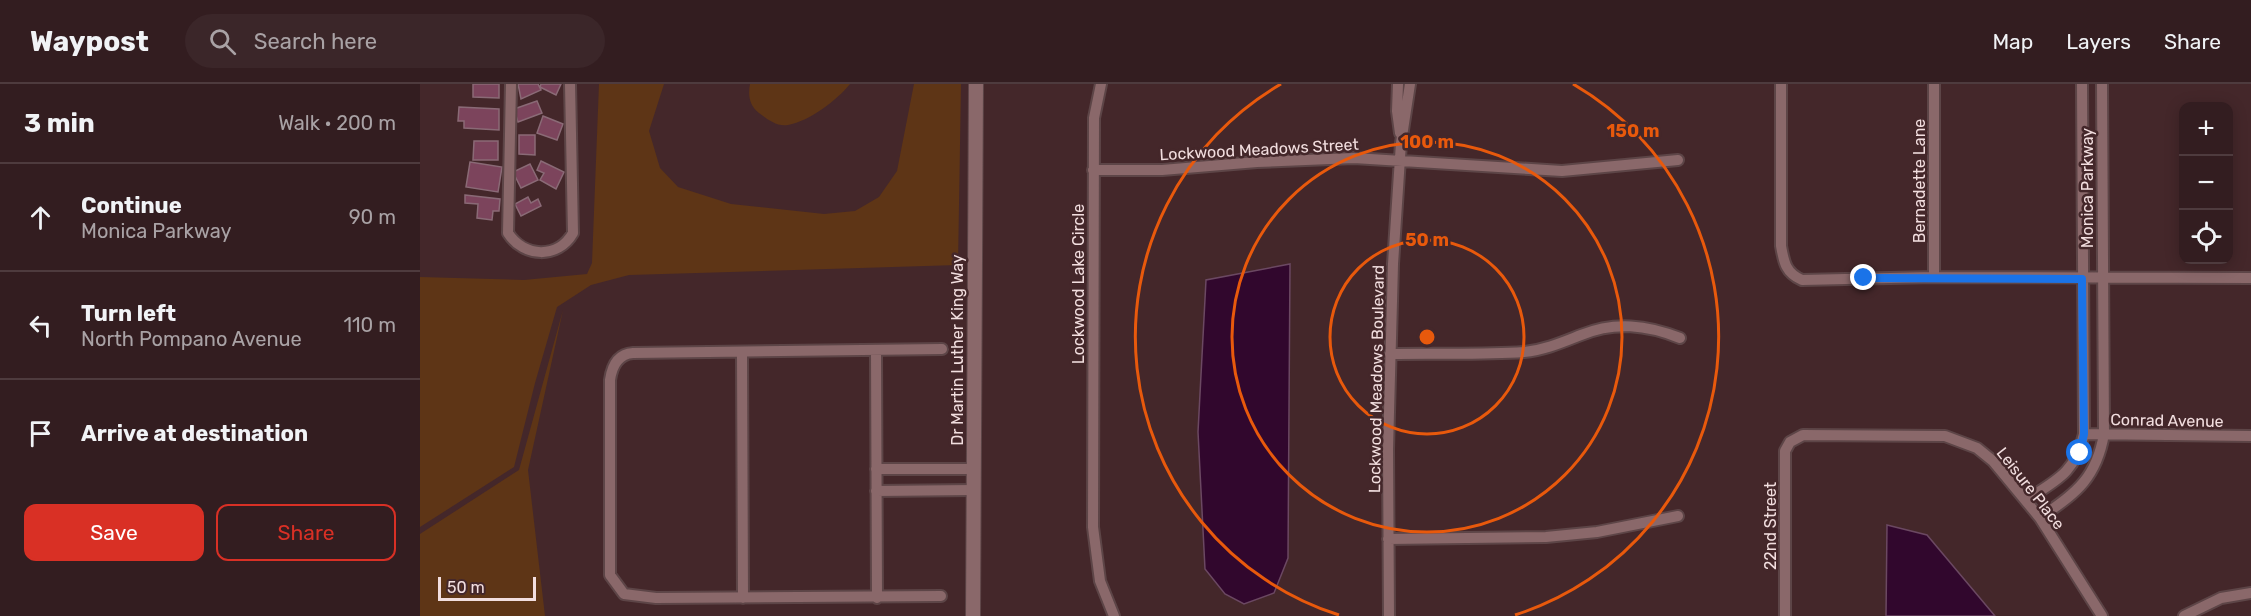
<!DOCTYPE html>
<meta charset="utf-8">
<style>
body{margin:0;font-family:Rubik,sans-serif;background:#3b2629;color:#f1f3f6}
.controls{position:absolute;right:18px;top:18px;display:grid;overflow:hidden;border-radius:12px;box-shadow:0 3px 15px #0003}
.controls button{width:54px;height:54px;display:grid;place-items:center;padding:0;border:0;border-bottom:2px solid #4e3b3e;background:#331d20;color:#f1f3f6;font:30px sans-serif}
.scale{position:absolute;left:18px;bottom:15px;width:98px;box-sizing:border-box;padding-left:6px;border:3px solid #f2dedf;border-top:0;font-size:16px;line-height:21px;white-space:nowrap;color:#f2dedf;-webkit-text-stroke:4px #44272a;paint-order:stroke}
.stop{position:absolute;width:18px;height:18px;margin:-14px;border:4px solid #1a73e8;border-radius:50%;background:#fff}
.stop.end{background:#1a73e8;border-color:#fff;box-shadow:0 2px 6px #0008}
.list{margin:0;padding:0;list-style:none}
h2{display:flex;justify-content:space-between;align-items:center;height:78px;margin:0;padding:0 24px;font-size:26px}
h2 small{font-size:20px;font-weight:400;color:#a9a2a5}
.list li{display:grid;grid-template-columns:39px 1fr auto;gap:18px;align-items:center;box-sizing:border-box;height:108px;padding:0 24px;border-top:2px solid #4e3b3e}
.list b{display:block;font-size:22px;white-space:nowrap}
.list p{margin:0;font-size:20px;white-space:nowrap;color:#a9a2a5}
.list em{font-size:20px;font-style:normal;color:#a9a2a5}
.actions{display:flex;gap:12px;padding:18px 24px}
.actions a{flex:1;padding:14px 0;border:2px solid #d93025;border-radius:12px;text-align:center;font-size:21px;color:#d93025}
.actions .main{background:#d93025;color:#fff}
.icon{flex:none;width:33px;height:33px;fill:none;stroke:currentColor;stroke-width:2;stroke-linecap:round;stroke-linejoin:round}
.map{position:relative;flex:none;width:1831px;height:532px;overflow:hidden}
header{display:flex;align-items:center;gap:36px;box-sizing:border-box;height:84px;padding:0 30px;background:#331d20;border-bottom:2px solid #4e3b3e}
header strong{font-size:28px}
nav{display:flex;gap:33px;margin-inline-start:auto;font-size:21px}
.search{width:420px;height:54px;background:#3b2629;display:flex;align-items:center;gap:15px;box-sizing:border-box;padding:0 21px;border-radius:33px;color:#a9a2a5;font-size:22px}
main{display:flex}
aside{flex:1;background:#331d20}
.map>svg:first-child{display:block}
</style>
<header>
<strong>Waypost</strong>
<div class="search"><svg class="icon" aria-label="search" viewBox="0 0 24 24"><circle cx="10" cy="10" r="6"/><path d="M15 15l6 6"/></svg>Search here</div>
<nav><a>Map</a><a>Layers</a><a>Share</a></nav>
</header>
<main>
<aside>
<h2>3 min<small>Walk · 200 m</small></h2>
<ul class="list">
<li><svg class="icon" aria-label="ahead" viewBox="0 0 24 24"><path d="M12 20V5M6 11l6-6 6 6"/></svg><div><b>Continue</b><p>Monica Parkway</p></div><em>90 m</em></li>
<li><svg class="icon" aria-label="left" viewBox="0 0 24 24"><path d="M17 20v-9H6M10 6l-5 5 5 5"/></svg><div><b>Turn left</b><p>North Pompano Avenue</p></div><em>110 m</em></li>
<li><svg class="icon" aria-label="arrive" viewBox="0 0 24 24"><path d="M6 21V4h12l-3 4 3 4H6"/></svg><div><b>Arrive at destination</b></div></li>
</ul>
<div class="actions"><a class="main">Save</a><a>Share</a></div>
</aside>
<div class="map">
<svg width="1831" height="532" viewBox="0 0 1831 532">
<rect width="100%" height="100%" fill="#44272a"/>
<path fill="#5e3516" d="M179,0h65l-15,47 11,37 18,19 53,17 93,10 31,-3 24,-14 18,-26 17,-87h47l-3,181 -329,10 -38,10 -34,22 -22,76 -21,84 -94,60v-250l104,3 63,-6 5,-11z
M330,0h100c-13,16 -40,37 -62,41 -11,2 -21,-6 -29,-12 -10,-8 -11,-18 -9,-29z
M143,226l-35,160 17,146h-125v-82l99,-64z"/>
<path fill="#31072d" stroke="#6b4862" stroke-width="1.5" d="M870,180l-2,294 -14,35 -30,11 -19,-10 -20,-25 -7,-137 8,-152z
M1467,441l40,10 68,81h-109z"/>
<path fill="#7c445c" stroke="#8a6a76" stroke-width="1.5" d="M53,0h26v14l-26,-1z
M98,0h20l3,6 -20,9z
M121,0h20l-5,11 -16,-8z
M117,17l5,12 -24,9 -4,-13z
M39,23l40,2v21l-35,-2v-7h-6z
M123,32l20,8 -6,16 -20,-7z
M99,51h16v20l-16,-1z
M54,57h24v19h-25z
M121,77l23,11 -8,17 -16,-9 4,-7 -7,-3z
M50,78l32,5 -4,25 -32,-5z
M110,80l8,16 -17,8 -8,-16z
M45,111l35,4 -1,12h-6l-1,9 -15,-2 1,-14 -13,-1z
M108,113l3,6 7,-4 3,7 -20,10 -6,-12z"/>
<g fill="none" stroke-linecap="round" stroke-linejoin="round">
<defs>
<path id="minor" d="M91,0l-3,149c16,25 50,26 65,0l-3,-149
M681,0l-7,34 -1,409 7,54 14,35
M978,0l-1,27 3,22
M1361,0v162c3,17 5,27 21,34l132,-3 317,1
M1514,0v193
M673,86h69l95,-8 97,-4 208,13 116,-11
M456,266l1,248
M322,268l1,246
M970,270c45,-1 90,1 134,-2 21,-2 39,-10 57,-17 34,-14 66,-10 99,3
M1664,350l167,2
M456,385h97
M456,407l97,-1
M1606,416c31,-20 49,-27 58,-66l-2,-350
M1620,434c35,-25 56,-38 64,-84l-2,-350
M968,455l158,-2 51,-5 81,-16
M521,512l-285,2 -32,-4 -14,-19v-195c2,-14 8,-26 23,-27l309,-4
M969,532l-1,-167 5,-185 8,-121 9,-59
M1365,532v-165l5,-9 13,-7 142,1 32,12 16,13 47,57 62,98
M1764,532l37,-18 30,-5"/>
<path id="tertiary" d="M553,532l3,-532"/>
</defs>
<use href="#minor" stroke="#5d4547" stroke-width="14"/>
<use href="#tertiary" stroke="#5d4547" stroke-width="16"/>
<use href="#minor" stroke="#8a686a" stroke-width="10"/>
<use href="#tertiary" stroke="#8a686a" stroke-width="14"/>
</g>
<g fill="none" stroke-linecap="round" stroke-linejoin="round">
<path stroke="#1a73e8" stroke-width="8" d="M1444,194l218,1 2,155 -4,19"/>
</g>
<g fill="none" stroke="#e8590c" stroke-width="3">
<circle cx="1007" cy="253" r="97"/>
<circle cx="1007" cy="253" r="195"/>
<path d="M919 531A292 292 0 0 1 861 0M1153 0A292 292 0 0 1 1095 531"/>
</g>
<g text-anchor="middle" stroke-width="5" stroke-linejoin="round" paint-order="stroke">
<g font-size="16" fill="#f2dedf" stroke="#44272a">
<text transform="translate(839 65) rotate(-3)" y="6">Lockwood Meadows Street</text>
<text transform="translate(1499 97) rotate(-90)" y="6">Bernadette Lane</text>
<text transform="translate(1667 104) rotate(-90)" y="6">Monica Parkway</text>
<text transform="translate(658 200) rotate(-90)" y="6">Lockwood Lake Circle</text>
<text transform="translate(537 266) rotate(-90)" y="6">Dr Martin Luther King Way</text>
<text transform="translate(956 295) rotate(-89)" y="6">Lockwood Meadows Boulevard</text>
<text transform="translate(1747 336) rotate(1)" y="6">Conrad Avenue</text>
<text transform="translate(1611 404) rotate(52)" y="6">Leisure Place</text>
<text transform="translate(1350 442) rotate(-90)" y="6">22nd Street</text>
</g>
</g>
<circle cx="1007" cy="253" r="9" fill="#e8590c" stroke="#44272a" stroke-width="3"/>
<g font-size="18" text-anchor="middle" font-weight="bold" fill="#e8590c" stroke="#44272a" stroke-width="5" stroke-linejoin="round" paint-order="stroke">
<text x="1213" y="53">150 m</text>
<text x="1007" y="64">100 m</text>
<text x="1007" y="162">50 m</text>
</g>
</svg>
<div class="controls">
<button>+</button>
<button>−</button>
<button><svg class="icon" aria-label="locate" viewBox="0 0 24 24"><circle cx="12" cy="12" r="6"/><path d="M12 2v4M12 18v4M2 12h4M18 12h4"/></svg></button>
</div>
<div class="scale">50 m</div>
<div class="stop" style="left:1660px;top:369px"></div>
<div class="stop end" style="left:1444px;top:194px"></div>
</div>
</main>
